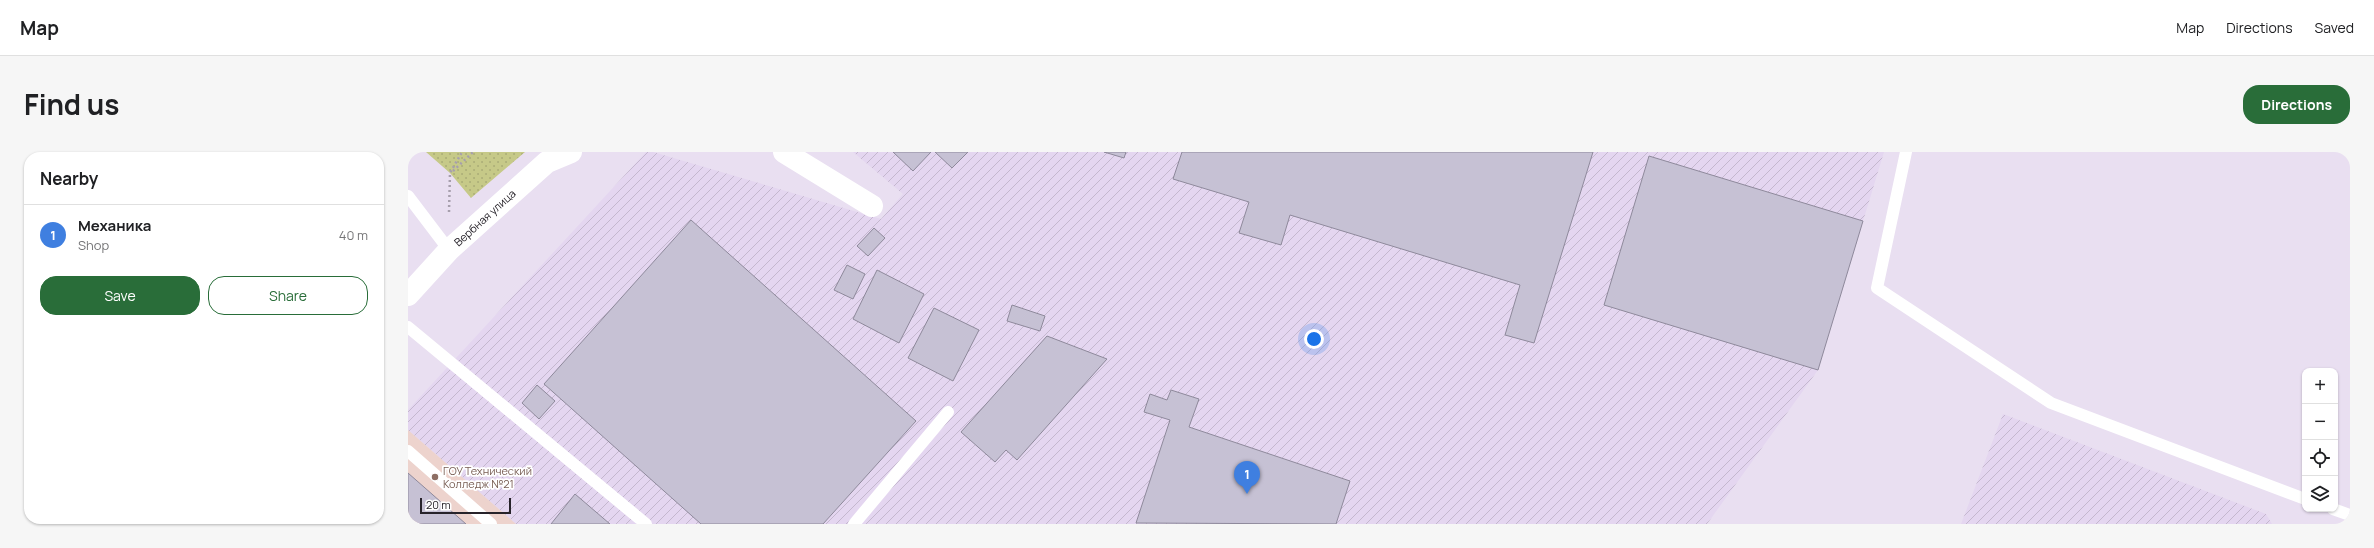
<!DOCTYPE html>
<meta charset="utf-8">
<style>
body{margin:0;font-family:Manrope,sans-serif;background:#f6f6f6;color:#202124}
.controls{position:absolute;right:12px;bottom:12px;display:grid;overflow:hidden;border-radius:8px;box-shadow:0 1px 3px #0004}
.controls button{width:36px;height:36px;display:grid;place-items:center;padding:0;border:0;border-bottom:1px solid #e0e0e0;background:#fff;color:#202124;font:20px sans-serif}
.scale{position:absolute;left:12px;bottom:10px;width:91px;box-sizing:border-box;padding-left:4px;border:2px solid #27232a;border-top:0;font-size:11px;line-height:14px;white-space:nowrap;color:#27232a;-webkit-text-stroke:3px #fff;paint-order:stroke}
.you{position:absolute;left:906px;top:187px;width:14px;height:14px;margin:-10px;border:3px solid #fff;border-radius:50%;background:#1a73e8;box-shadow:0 0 0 6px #1a73e833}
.badge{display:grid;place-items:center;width:26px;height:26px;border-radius:50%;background:#296d39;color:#fff;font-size:13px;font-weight:700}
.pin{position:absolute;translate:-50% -33px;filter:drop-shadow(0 1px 2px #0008)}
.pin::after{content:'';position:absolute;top:21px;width:14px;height:12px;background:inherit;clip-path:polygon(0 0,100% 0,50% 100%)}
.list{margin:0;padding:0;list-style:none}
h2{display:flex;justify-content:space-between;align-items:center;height:52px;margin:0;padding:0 16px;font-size:17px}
h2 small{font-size:13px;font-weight:400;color:#757577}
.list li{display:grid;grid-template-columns:26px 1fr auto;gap:12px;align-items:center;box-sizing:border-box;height:60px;padding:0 16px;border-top:1px solid #e0e0e0}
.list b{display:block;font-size:15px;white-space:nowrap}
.list p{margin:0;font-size:13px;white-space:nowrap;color:#757577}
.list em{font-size:13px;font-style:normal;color:#757577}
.actions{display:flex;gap:8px;padding:12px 16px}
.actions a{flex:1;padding:9px 0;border:1px solid #296d39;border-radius:16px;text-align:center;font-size:14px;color:#296d39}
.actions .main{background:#296d39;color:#fff}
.icon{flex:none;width:22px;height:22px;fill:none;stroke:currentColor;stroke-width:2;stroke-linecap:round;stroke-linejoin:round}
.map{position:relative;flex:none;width:1942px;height:372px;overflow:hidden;border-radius:16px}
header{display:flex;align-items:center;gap:24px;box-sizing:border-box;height:56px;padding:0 20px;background:#fff;border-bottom:1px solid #e0e0e0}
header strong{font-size:19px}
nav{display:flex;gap:22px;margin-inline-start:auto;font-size:14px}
.intro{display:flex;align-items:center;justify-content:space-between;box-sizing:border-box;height:96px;padding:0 24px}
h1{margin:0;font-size:28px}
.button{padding:10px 18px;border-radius:16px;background:#296d39;color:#fff;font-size:14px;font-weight:700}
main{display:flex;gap:24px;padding:0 24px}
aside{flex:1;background:#fff;border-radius:16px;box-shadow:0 1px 3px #0004}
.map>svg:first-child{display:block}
</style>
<header>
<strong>Map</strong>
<nav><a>Map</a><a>Directions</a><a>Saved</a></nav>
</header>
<div class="intro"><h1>Find us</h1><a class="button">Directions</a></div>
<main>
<aside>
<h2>Nearby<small></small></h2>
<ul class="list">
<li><span class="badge" style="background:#3f7fe0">1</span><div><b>Механика</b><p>Shop</p></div><em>40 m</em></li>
</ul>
<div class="actions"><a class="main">Save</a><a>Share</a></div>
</aside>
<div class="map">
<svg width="1942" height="372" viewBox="0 0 1942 372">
<defs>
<pattern id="industrial-furrows" width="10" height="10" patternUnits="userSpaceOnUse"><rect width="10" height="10" fill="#e4d6f0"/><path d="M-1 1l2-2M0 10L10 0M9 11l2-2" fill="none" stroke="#c4b7ce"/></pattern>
<pattern id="grass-dots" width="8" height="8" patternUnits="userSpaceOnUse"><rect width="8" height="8" fill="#c6c988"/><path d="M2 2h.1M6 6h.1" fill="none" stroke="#aaac76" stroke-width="1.8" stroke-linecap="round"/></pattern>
</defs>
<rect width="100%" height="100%" fill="#e9dff1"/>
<path fill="url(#industrial-furrows)" d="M238,0h7l228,67 22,-25 -50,-42h1031l-66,218 -111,154h-1191l-108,-94v-20z
M1595,262l263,100 6,10h-311z"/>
<path fill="#edd3cd" d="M0,278l108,94h-108z"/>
<path fill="url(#grass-dots)" d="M18,0h99l-54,46 -21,-25z"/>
<path fill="#c6c1d4" stroke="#8e899b" d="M485,0h38l-18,19z
M527,0h33l-16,16z
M696,0h22l-2,6z
M774,0h411l-59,191 -29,-8 15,-50 -230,-70 -9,30 -42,-12 10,-31 -76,-23z
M1241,4l214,65 -45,149 -214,-65z
M283,68l225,201 -93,103h-122l-157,-140z
M466,76l11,10 -17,18 -11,-10z
M439,113l18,9 -12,25 -19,-9z
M469,118l47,24 -25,49 -46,-24z
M604,153l33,11 -5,15 -33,-10z
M526,156l45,22 -26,51 -45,-23z
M639,184l60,23 -90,101 -11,-10 -11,12 -34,-30z
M129,233l18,16 -16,18 -17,-16z
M763,238l28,9 -10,28 161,54 -14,43 -200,-1 34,-103 -26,-8 6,-18 17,6z
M0,321l58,51h-58z
M167,342l35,30h-59z"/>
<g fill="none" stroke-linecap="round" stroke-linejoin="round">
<path stroke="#a79fad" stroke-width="2.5" stroke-dasharray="2 3" stroke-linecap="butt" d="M45,19l20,-19
M41,60l1,-39 12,-21"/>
<path stroke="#fff" stroke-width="12" d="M1498,0l-29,136 174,115 254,96
M0,44l41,54
M0,175l238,197
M0,299l83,73
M1925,357l17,6
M446,372l94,-112"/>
<g stroke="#fff" stroke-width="22">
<path d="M376,0l88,54"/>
<path id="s1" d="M0,143l41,-45 98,-88 24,-10"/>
</g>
</g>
<circle fill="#8d6e63" stroke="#fff" stroke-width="1.5" cx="27" cy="325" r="4"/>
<g text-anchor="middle" stroke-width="3.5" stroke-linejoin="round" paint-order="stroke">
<g font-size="11" fill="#27232a" stroke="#fff">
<text dy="4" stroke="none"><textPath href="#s1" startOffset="109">Вербная улица</textPath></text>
</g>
<g font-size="11" fill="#785e54" stroke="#fff" text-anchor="start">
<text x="35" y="323">ГОУ Технический<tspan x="35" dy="13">Колледж №21</tspan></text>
</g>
</g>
</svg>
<div class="controls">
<button>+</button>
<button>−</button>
<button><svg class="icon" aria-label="locate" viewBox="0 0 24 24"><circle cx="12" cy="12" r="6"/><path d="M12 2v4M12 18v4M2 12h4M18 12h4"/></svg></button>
<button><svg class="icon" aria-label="layers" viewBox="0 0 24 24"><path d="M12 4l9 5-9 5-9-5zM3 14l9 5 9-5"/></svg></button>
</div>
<div class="scale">20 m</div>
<div class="you"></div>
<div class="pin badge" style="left:839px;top:342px;background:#3f7fe0">1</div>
</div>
</main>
